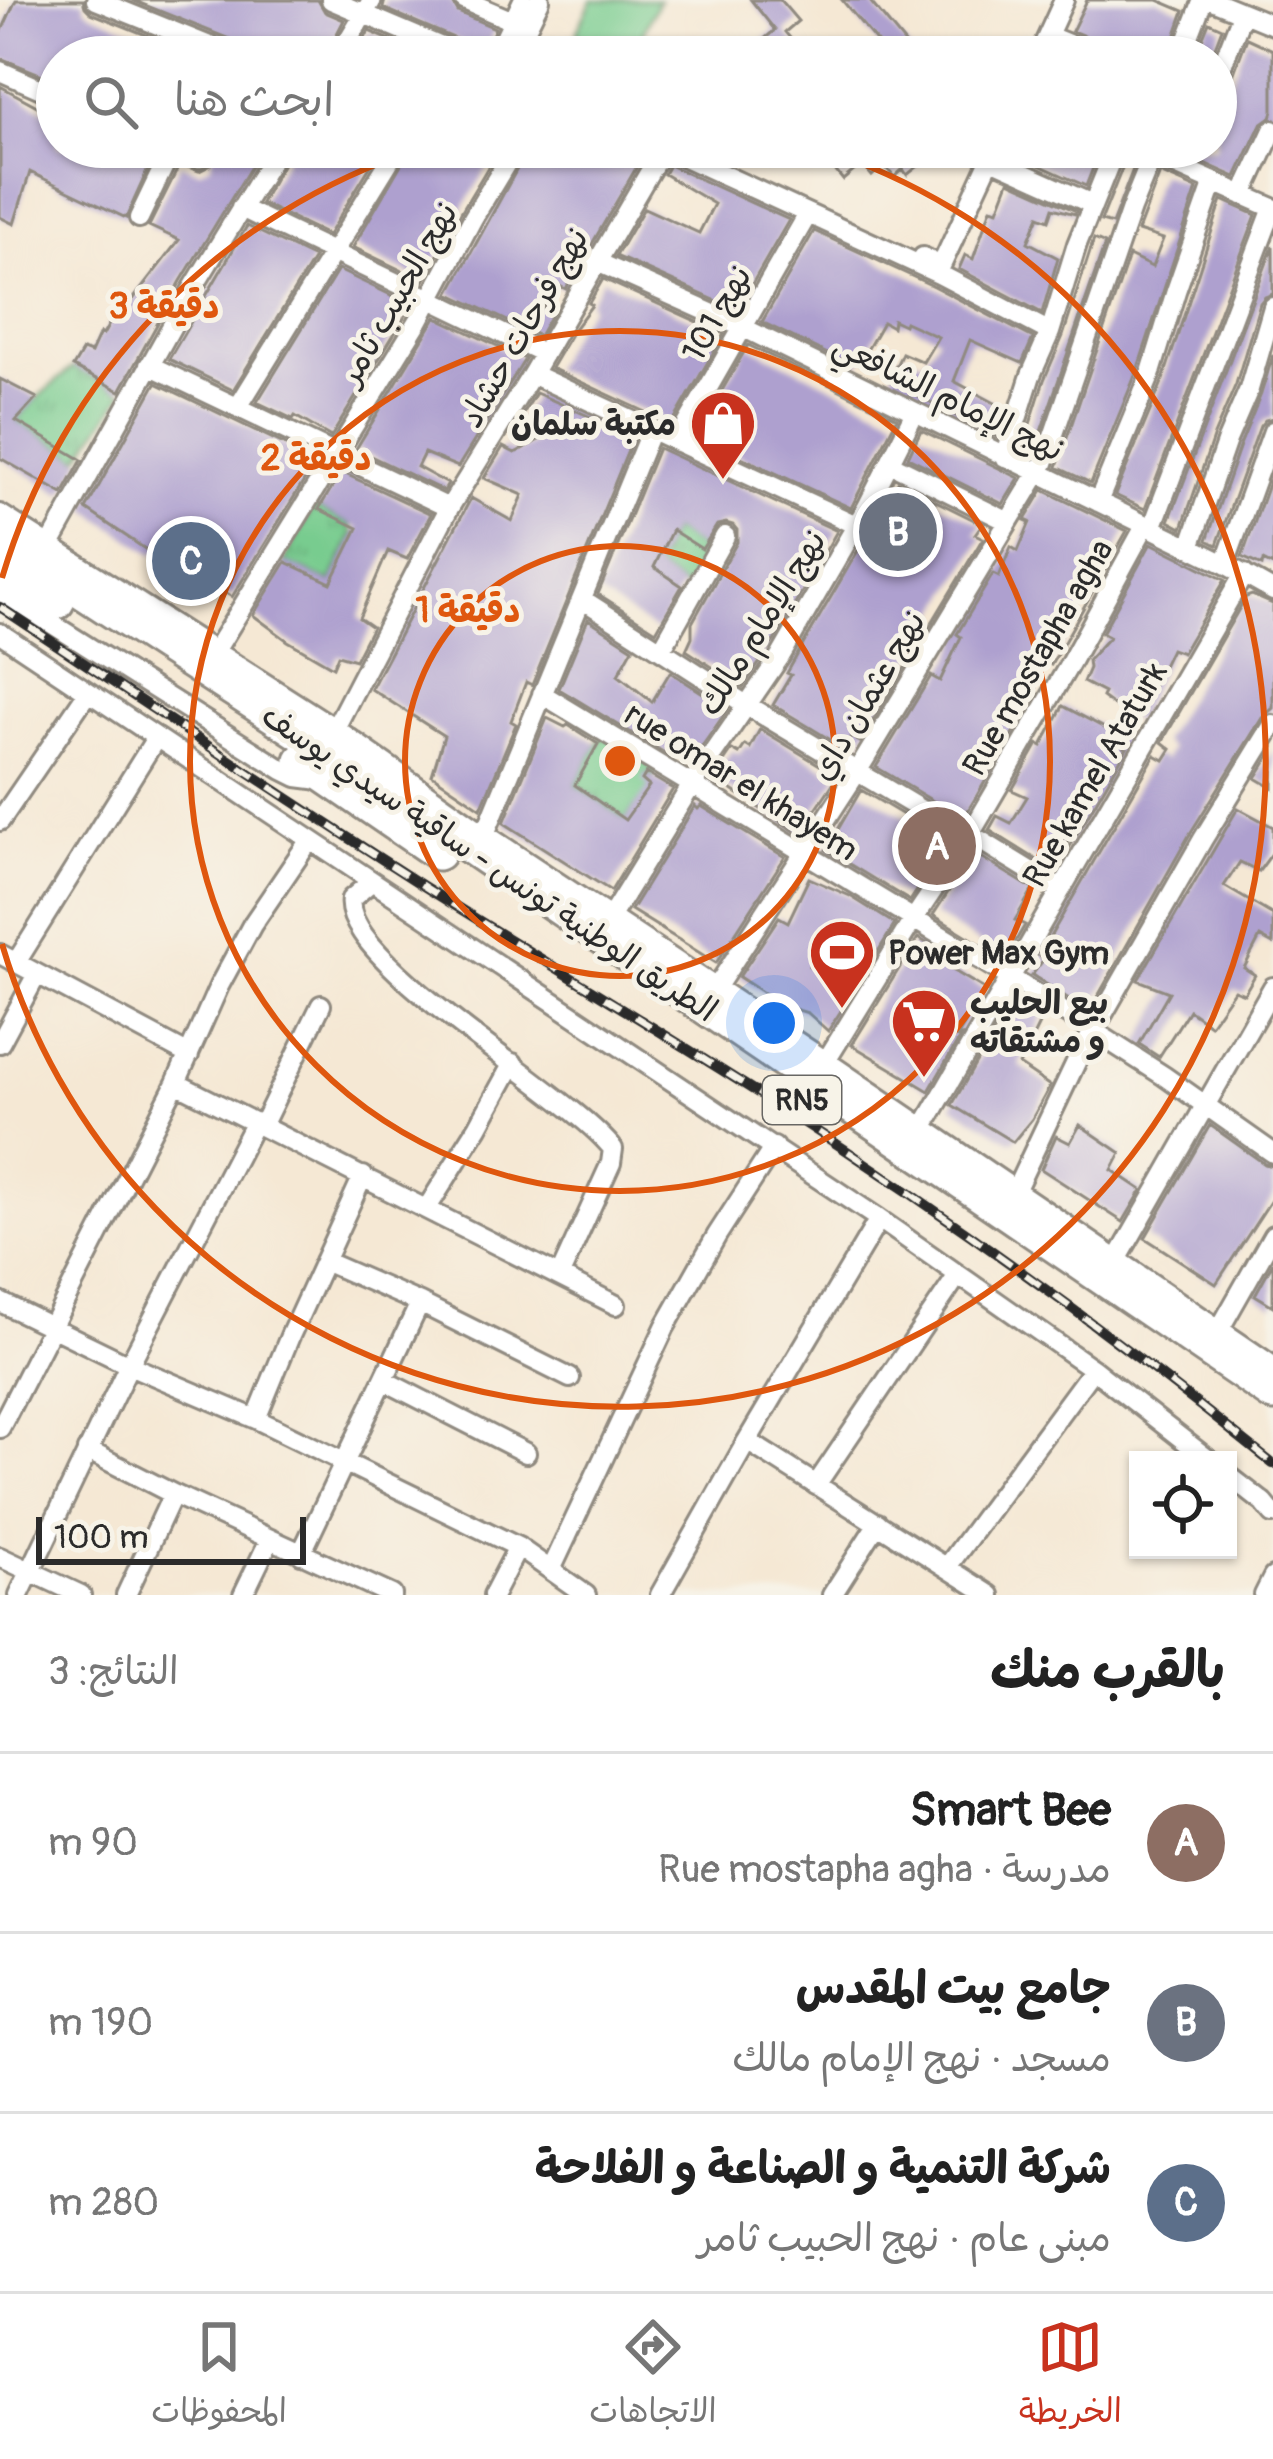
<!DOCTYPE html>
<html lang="ar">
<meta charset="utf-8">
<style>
body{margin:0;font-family:Pangolin,"Playpen Sans Arabic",sans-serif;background:#f2f2f2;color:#222;direction:rtl}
.controls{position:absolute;right:36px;bottom:36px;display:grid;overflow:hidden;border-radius:0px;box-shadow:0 3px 9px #0004}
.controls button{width:108px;height:108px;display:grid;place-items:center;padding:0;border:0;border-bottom:3px solid #e0e0e0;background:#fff;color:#222;font:60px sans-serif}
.scale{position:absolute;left:36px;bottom:30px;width:270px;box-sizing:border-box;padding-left:12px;border:6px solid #2b2b2b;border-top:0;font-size:33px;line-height:42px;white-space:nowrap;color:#2b2b2b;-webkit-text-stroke:9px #f7f3e8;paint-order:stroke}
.you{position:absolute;left:774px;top:1023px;width:42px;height:42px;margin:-30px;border:9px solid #fff;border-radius:50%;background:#1a73e8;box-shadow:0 0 0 18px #1a73e833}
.badge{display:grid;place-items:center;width:78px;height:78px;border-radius:50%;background:#c8321e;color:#fff;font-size:39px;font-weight:700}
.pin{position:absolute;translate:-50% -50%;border:6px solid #fff;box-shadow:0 3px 12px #0006}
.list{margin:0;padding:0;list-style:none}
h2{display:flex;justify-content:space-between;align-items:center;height:156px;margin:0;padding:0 48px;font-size:51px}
h2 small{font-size:39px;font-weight:400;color:#767676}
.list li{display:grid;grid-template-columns:78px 1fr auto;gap:36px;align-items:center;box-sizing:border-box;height:180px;padding:0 48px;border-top:3px solid #e0e0e0}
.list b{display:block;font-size:45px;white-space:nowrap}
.list p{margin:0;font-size:39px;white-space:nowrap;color:#767676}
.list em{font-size:39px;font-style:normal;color:#767676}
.icon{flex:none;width:66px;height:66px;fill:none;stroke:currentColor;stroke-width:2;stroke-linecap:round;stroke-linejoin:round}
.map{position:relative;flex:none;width:1273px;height:1595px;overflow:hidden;direction:ltr}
.search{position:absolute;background:#fff;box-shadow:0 3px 9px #0004;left:36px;right:36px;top:36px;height:132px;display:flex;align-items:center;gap:30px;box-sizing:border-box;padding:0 42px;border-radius:66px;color:#767676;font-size:45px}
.sheet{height:696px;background:#fff}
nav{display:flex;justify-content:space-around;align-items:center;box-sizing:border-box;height:168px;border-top:3px solid #e0e0e0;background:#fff;font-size:33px;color:#767676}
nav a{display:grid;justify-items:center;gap:6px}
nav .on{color:#c8321e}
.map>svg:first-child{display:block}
</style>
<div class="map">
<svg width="1273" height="1595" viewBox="0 0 1273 1595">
<defs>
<pattern id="grass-tufts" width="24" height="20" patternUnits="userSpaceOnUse" patternTransform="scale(3)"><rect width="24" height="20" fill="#78cc8f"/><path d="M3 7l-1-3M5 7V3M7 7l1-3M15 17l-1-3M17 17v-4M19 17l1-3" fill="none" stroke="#68af7c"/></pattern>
</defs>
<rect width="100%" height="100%" fill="#f7f3e8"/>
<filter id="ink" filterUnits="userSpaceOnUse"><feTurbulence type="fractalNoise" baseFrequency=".00833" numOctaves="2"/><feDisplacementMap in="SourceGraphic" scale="24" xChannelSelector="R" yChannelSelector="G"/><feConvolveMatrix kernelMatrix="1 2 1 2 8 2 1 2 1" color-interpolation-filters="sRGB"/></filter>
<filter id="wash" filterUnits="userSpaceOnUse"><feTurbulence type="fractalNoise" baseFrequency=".004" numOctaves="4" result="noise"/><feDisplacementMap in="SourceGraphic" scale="48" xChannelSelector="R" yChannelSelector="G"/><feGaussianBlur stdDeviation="2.7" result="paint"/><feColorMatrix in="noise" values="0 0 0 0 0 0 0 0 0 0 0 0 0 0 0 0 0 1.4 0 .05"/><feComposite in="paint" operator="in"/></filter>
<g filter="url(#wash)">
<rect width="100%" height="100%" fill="#f5e8d4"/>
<path fill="url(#grass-tufts)" stroke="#527c5d" stroke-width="3" d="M73,367l51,26 -45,65 -63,-37 21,-23z
M313,506l37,18 3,10 -22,48 -47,-20z
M672,530l37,23 -20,38 -35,-24z
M603,734l56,37 -5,5 -8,-2 5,13 -26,33 -50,-35z"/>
<path fill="#78cc8f" stroke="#527c5d" stroke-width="3" d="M592,0h67l-28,57h-6l-49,-24z"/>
<g id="blocks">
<path fill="#aea0cf" d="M16,0h67l2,7 6,6 110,44h-144v24l-57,-23v-23z
M132,0h186l7,12 19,8 -19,37h-75l-2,-7 -6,-6z
M385,0h66l7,12 37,16 -12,29h-5l-2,-7 -6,-5 -87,-37z
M751,0h29l18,21 -13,11 21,25h-30l-13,-17 12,-10z
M842,0h27l47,57h-27z
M1087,0h71l26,11 -16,46h-55l-7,-12 -34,-14z
M1209,22l13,6 -11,29h-16z
M369,31l61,26h-76z
M1247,38l26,12v61l-2,6 -10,7 -25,53 -68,-30 23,3 2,-3h23v-53l7,-2 6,-6z
M0,86l57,31v30h101l-32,71 -96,-46 -16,52 -14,-7z
M206,147h57l-82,134 -61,110 -47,-24 10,-17 8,3 9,-20 3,2 10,-18 5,2 61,-79 -30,-14 31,-62 19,7 12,-6 1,-9z
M292,147h90l-54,88 -67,-32z
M411,147h89l-39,65 -37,69 -71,-34z
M529,147h112l5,4 -57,98 -6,5 -17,35 -11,-5 -12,24 9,5 -13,23 -90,-43z
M816,147h64l6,6 7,-6h49l-35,28 -4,-6 -9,8 -10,-12 -12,11 -10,-12 -19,16z
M1012,147h89l-15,39 -76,-34z
M1125,161l10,3 -23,60 -11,-3z
M669,165l120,55 -52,90 -121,-54 28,-48 55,25 15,-29 -50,-30z
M1160,173l37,16 -60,182 -46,112 -34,-16 72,-211 23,11 11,-28 -25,-8z
M1009,181l67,30 -1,3 -22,-6 -4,12 -10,-4 -11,26 30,16 -16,55 -83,-44 6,-14 8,4 18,-51 7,2z
M1222,200l34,15 -111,294 -30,-14 48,-115z
M247,226l67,32 -81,132 -64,-31z
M814,231l119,55 100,52 -11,25 -52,-23 -16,41 52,28 -9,28 -108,-56 13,-28 21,9 15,-25 -33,-15 -1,3 -11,-5 -1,7 -9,-5 -24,42 -15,-8 -4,4 -78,-38z
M1094,239l11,5 -72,211 -11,-6 22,-69 19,-44z
M1273,246v48l-8,3 -5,6 -24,81 -22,51 -32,93 -13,-7z
M338,270l74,35 -81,132 -36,-21 -2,3 -36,-17z
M603,279l121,55 -52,90 -121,-56 23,-39 18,-24 -3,-2z
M436,317l89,42 -67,108 -34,-14 -7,14 31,17 -4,7 -88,-42z
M748,345l149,73 -46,90 -155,-72z
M1273,355v63l-8,2 -5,6 -43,119 -10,-5 33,-95 21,-51z
M0,379l37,19 -21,23 66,39 -19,34 -63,-36z
M156,383l161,77 -85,137 -75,-47 -3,5 -68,-46z
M536,393l98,43 -102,249 -6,-3 -15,39 5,3 -35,84 -49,-33 12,-39 -73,-47 100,-191 41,23 11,-26 -39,-17 19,-31 12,6 29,-16 -26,-15z
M921,430l98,48 -16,26 -95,-47z
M658,448l179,83 -63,110 -16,19 2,2 -17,25 -57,-37 6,-13v-14l45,-81v-12l-4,-5 -7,-2 -9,2 -15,24 -30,-19 -18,37 28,19 -26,45 -58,-37z
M1273,471v95l-10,-5 -1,5 -20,-9z
M341,472l90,42 -24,45 -19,-8 -29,67 13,9 -17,33 -17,-5 -5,12 -45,-26 -35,-26 33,-53 45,21 27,-55 -39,-19z
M898,482l84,42 -7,10 8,4 -123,204 -9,-5 -7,11 -71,-43 18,-30 -4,-2 17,-30z
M1043,490l84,41 -76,134 -6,-3 -13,23 4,3 -21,43 -52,88 -87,-52 55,-91 9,5 21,-44 -4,-3 36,-60 6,3 12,-30 7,4 12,-29 -5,-2z
M1151,543l74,37 -43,73 -11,-4 -35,73 -34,-25 2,-4 -21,-11 6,-14 -1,-8 21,-23 -7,-4z
M1252,595l21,9v104l-11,10 -71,114 -102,180 -57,-37 12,-16 -5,-3 116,-201 9,5 7,-11 -9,-7 84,-145z
M588,619l45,29 -15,27 34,27 18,-30 58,37 -30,43 -22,-12 -8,15 -109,-66z
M1063,706l64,34 -3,7 3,1 -61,105 5,-26 -24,39 -58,-36 8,-14 14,7 16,-26 -15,-7 26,-46 4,2z
M547,718l18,9 3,-2 30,19 -23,41 50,35 24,-34 -7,-6 4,-7 27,16 -62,102 -107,-68z
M760,729l78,47 -39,58 -82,-54 6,-12 -2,-2 11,-16 7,4 6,-9 5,3z
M1273,751v37l-17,-10z
M861,790l88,52 -39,59 -84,-51z
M695,806l3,3 3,-3 84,51 -69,106 -85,-53z
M1238,808l35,19v25l-14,19 -19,-9 -16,24 49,29v29l-13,-7 -16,31 11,7 -11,19 -10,-4 -24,35 -21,-15 -30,47 -20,-13 30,-52 -31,-12z
M974,853l59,36 -18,31 10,5 -20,34 -72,-44z
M809,878l41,18 45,28 -26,42 -46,-27 -14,27 44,26 -25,39 -20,-18 -26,-8 -43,-28 40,-60 9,5z
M918,938l36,21 -5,9 37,22 -29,47 4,-1 -32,55 -77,-46z
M1022,1004l21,12 -24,49 31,21 -18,33 -19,23 -61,-37 48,-84 4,3 6,-18z
M1080,1125l41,28 -9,17 30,20 -19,32 -82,-53 15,-33 14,7z
M1210,1125l55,39 8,2v31l-57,87 -71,-46z
M1273,1262v44l-18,-11z"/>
</g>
</g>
<g filter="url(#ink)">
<use href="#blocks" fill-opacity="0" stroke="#908a80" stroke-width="3"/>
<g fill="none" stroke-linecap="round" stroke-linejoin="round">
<defs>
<path id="street" d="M96,0l141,57
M331,0l134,57
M464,0l49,21
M1212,0l61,25
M1049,36l51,21
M338,57l34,-57
M496,57l27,-57
M512,57l28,-57
M1038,57l26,-57
M1181,57l22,-57
M0,71l57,25
M1216,81l26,-67
M175,147l24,11
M663,147l276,127 111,58
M1127,147l26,8 120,53
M994,160l98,44
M1243,195l30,-65
M241,208l302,145
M139,218l34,-71
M923,257l18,9 55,-119
M595,261l147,66 483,237 48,27
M149,365l300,143
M532,374l324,151
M238,407l160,-260
M677,442l131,-228
M1005,457l26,-82 19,-43 27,-88 39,-97
M890,463l117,58
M1098,502l52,-126 26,-85 38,-109
M0,514l335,214 150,106 341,227 447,305
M1152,528l121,-320
M50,545l143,-257 86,-141
M1190,547l37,-107 22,-51 24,-82
M1225,564l48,-133
M0,591l283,179 14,7 23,3
M582,599l166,107 220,132
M0,633l879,586 214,150 116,91
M661,650l64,-114
M215,651l204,-331 54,-102 43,-71
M542,694l469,284 153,98 109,77
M335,728l114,-220 83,-134 132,-227
M0,821l88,-129
M485,834l166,-404
M970,834l91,56
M371,882l-20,17c-11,62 221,195 262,250l-2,14 -51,112
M610,918l83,-135 87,-126 87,-150 48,-95
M0,954l189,101
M17,961l139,-223
M716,988l141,-216 187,-309 87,-254 22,-54
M0,1043l37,-69
M826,1061l87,-141 55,-82 100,-171 77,-141
M176,1083l440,222
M262,1126l59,-121
M923,1128l321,-554
M1015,1191l63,-133 125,-219 70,-114
M427,1208l51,-81 35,-64
M1117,1260l156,-273
M324,1261l96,42 150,75
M0,1302l129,63 127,54 262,128 68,48
M1219,1330l54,-95
M385,1381l141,72
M256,1419l34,-83 73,-160
M0,1428l176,-345 43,-97 33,-61 57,-84
M747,1441l243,154
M87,1450l86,44 219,101
M1228,1475l36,28 9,11
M816,1485l142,-210
M301,1554l119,-251
M0,1557l81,38
M947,1567l146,-198
M551,1570l114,-243 52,-92 57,-88
M19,1595l110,-230 126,-243
M126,1595l47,-101
M243,1595l27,-56
M493,1595l25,-48
M660,1595l87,-154 132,-222
M832,1595l46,-72
M1264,1595l9,-18"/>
<path id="highway" d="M0,538l353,229 920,627
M0,566l57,36
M302,760l136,93"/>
</defs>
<use href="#street" stroke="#908a80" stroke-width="24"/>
<use href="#highway" stroke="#908a80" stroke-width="39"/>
<use href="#street" stroke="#fff" stroke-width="18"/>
<use href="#highway" stroke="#fff" stroke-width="33"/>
<defs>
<path id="rail" d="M0,607c141,94 282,189 425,280 118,74 238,145 355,220 171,110 335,229 493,357"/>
</defs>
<use href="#rail" stroke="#2b2b2b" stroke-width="10"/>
<use href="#rail" stroke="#f7f3e8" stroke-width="6" stroke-dasharray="18" stroke-linecap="butt"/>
</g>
</g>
<g fill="none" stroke="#df570e" stroke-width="6">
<circle cx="620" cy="761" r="215"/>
<circle cx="620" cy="761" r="430"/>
<path d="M2 578A645 645 0 0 1 421 148M819 148A645 645 0 1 1 2 944"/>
</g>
<defs>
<symbol id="shop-pin" viewBox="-11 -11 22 30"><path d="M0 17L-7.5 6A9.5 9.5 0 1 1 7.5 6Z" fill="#c8321e" stroke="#f7f3e8"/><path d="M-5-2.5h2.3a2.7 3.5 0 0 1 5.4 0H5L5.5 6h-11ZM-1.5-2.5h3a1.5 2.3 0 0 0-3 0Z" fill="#fff"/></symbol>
<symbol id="stadium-pin" viewBox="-11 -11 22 30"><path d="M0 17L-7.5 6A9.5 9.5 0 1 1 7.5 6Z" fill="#c8321e" stroke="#f7f3e8"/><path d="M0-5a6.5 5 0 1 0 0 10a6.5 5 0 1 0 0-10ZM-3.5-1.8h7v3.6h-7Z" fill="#fff"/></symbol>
<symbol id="supermarket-pin" viewBox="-11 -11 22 30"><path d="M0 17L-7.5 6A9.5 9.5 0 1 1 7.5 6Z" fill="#c8321e" stroke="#f7f3e8"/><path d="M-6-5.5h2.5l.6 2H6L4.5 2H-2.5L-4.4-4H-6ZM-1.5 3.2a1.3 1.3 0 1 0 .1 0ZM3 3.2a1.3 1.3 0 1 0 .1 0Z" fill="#fff"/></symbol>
</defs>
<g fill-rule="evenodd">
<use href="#shop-pin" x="685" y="385" width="76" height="104"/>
<use href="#stadium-pin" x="804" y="914" width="76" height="104"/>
<use href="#supermarket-pin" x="886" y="983" width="76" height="104"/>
</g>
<g text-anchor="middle" stroke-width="10" stroke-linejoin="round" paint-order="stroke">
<rect fill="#f7f3e8" stroke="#686764" stroke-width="3" x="763" y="1076" width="78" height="48" rx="9"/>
<g font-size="30" font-weight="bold" fill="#2b2b2b">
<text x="802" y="1110">RN5</text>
</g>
<g font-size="33" fill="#2b2b2b" stroke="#f7f3e8">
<text transform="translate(397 293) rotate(-60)" y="12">نهج الحبيب ثامر</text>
<text transform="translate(716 313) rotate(-60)" y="12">نهج 101</text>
<text transform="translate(523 327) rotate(-60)" y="12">نهج فرحات حشاد</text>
<text transform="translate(949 396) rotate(26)" y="12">نهج الإمام الشافعي</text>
<text transform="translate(761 622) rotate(-58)" y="12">نهج الإمام مالك</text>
<text transform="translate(1037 657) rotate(-60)" y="12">Rue mostapha agha</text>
<text transform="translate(867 695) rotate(-59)" y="12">نهج عثمان داي</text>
<text transform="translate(1094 774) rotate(-60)" y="12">Rue kamel Ataturk</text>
<text transform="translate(742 781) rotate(32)" y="12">rue omar el khayem</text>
<text transform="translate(490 862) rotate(34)" y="12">الطريق الوطنية تونس - ساقية سيدي يوسف</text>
</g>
<g font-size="33" font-weight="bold" fill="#2b2b2b" stroke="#f7f3e8" text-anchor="start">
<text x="676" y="435" text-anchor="end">مكتبة سلمان</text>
<text x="888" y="964">Power Max Gym</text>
<text x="970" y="1014">بيع الحليب<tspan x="970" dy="38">و مشتقاته</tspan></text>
</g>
</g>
<circle cx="620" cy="761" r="18" fill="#df570e" stroke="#f7f3e8" stroke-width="6"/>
<g font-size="36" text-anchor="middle" font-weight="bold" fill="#df570e" stroke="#f7f3e8" stroke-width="10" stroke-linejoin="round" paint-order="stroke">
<text x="164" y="318">3 دقيقة</text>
<text x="316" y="470">2 دقيقة</text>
<text x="468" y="622">1 دقيقة</text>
</g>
</svg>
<div class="controls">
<button><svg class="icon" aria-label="locate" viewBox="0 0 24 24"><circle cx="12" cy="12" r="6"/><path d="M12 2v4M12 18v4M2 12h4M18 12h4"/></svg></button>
</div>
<div class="scale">100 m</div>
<div class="you"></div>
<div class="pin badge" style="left:937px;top:846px;background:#8d6e63">A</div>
<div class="pin badge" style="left:898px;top:532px;background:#6b7280">B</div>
<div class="pin badge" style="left:191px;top:561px;background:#5c6f8a">C</div>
<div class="search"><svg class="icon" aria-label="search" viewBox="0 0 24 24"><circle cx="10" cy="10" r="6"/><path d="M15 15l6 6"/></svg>ابحث هنا</div>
</div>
<section class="sheet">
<h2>بالقرب منك<small>النتائج: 3</small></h2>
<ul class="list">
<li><span class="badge" style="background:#8d6e63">A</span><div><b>Smart Bee</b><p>مدرسة · Rue mostapha agha</p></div><em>90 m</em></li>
<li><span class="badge" style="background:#6b7280">B</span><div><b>جامع بيت المقدس</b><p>مسجد · نهج الإمام مالك</p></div><em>190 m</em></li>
<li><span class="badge" style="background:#5c6f8a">C</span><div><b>شركة التنمية و الصناعة و الفلاحة</b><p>مبنى عام · نهج الحبيب ثامر</p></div><em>280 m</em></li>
</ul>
</section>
<nav>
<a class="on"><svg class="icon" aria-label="map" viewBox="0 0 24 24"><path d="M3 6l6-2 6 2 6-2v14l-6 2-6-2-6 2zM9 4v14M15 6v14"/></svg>الخريطة</a>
<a><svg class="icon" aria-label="directions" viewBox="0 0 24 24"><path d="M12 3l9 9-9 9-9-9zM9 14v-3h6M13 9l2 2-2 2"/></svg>الاتجاهات</a>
<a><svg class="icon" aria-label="saved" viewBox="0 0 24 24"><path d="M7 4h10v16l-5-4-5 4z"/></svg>المحفوظات</a>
</nav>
